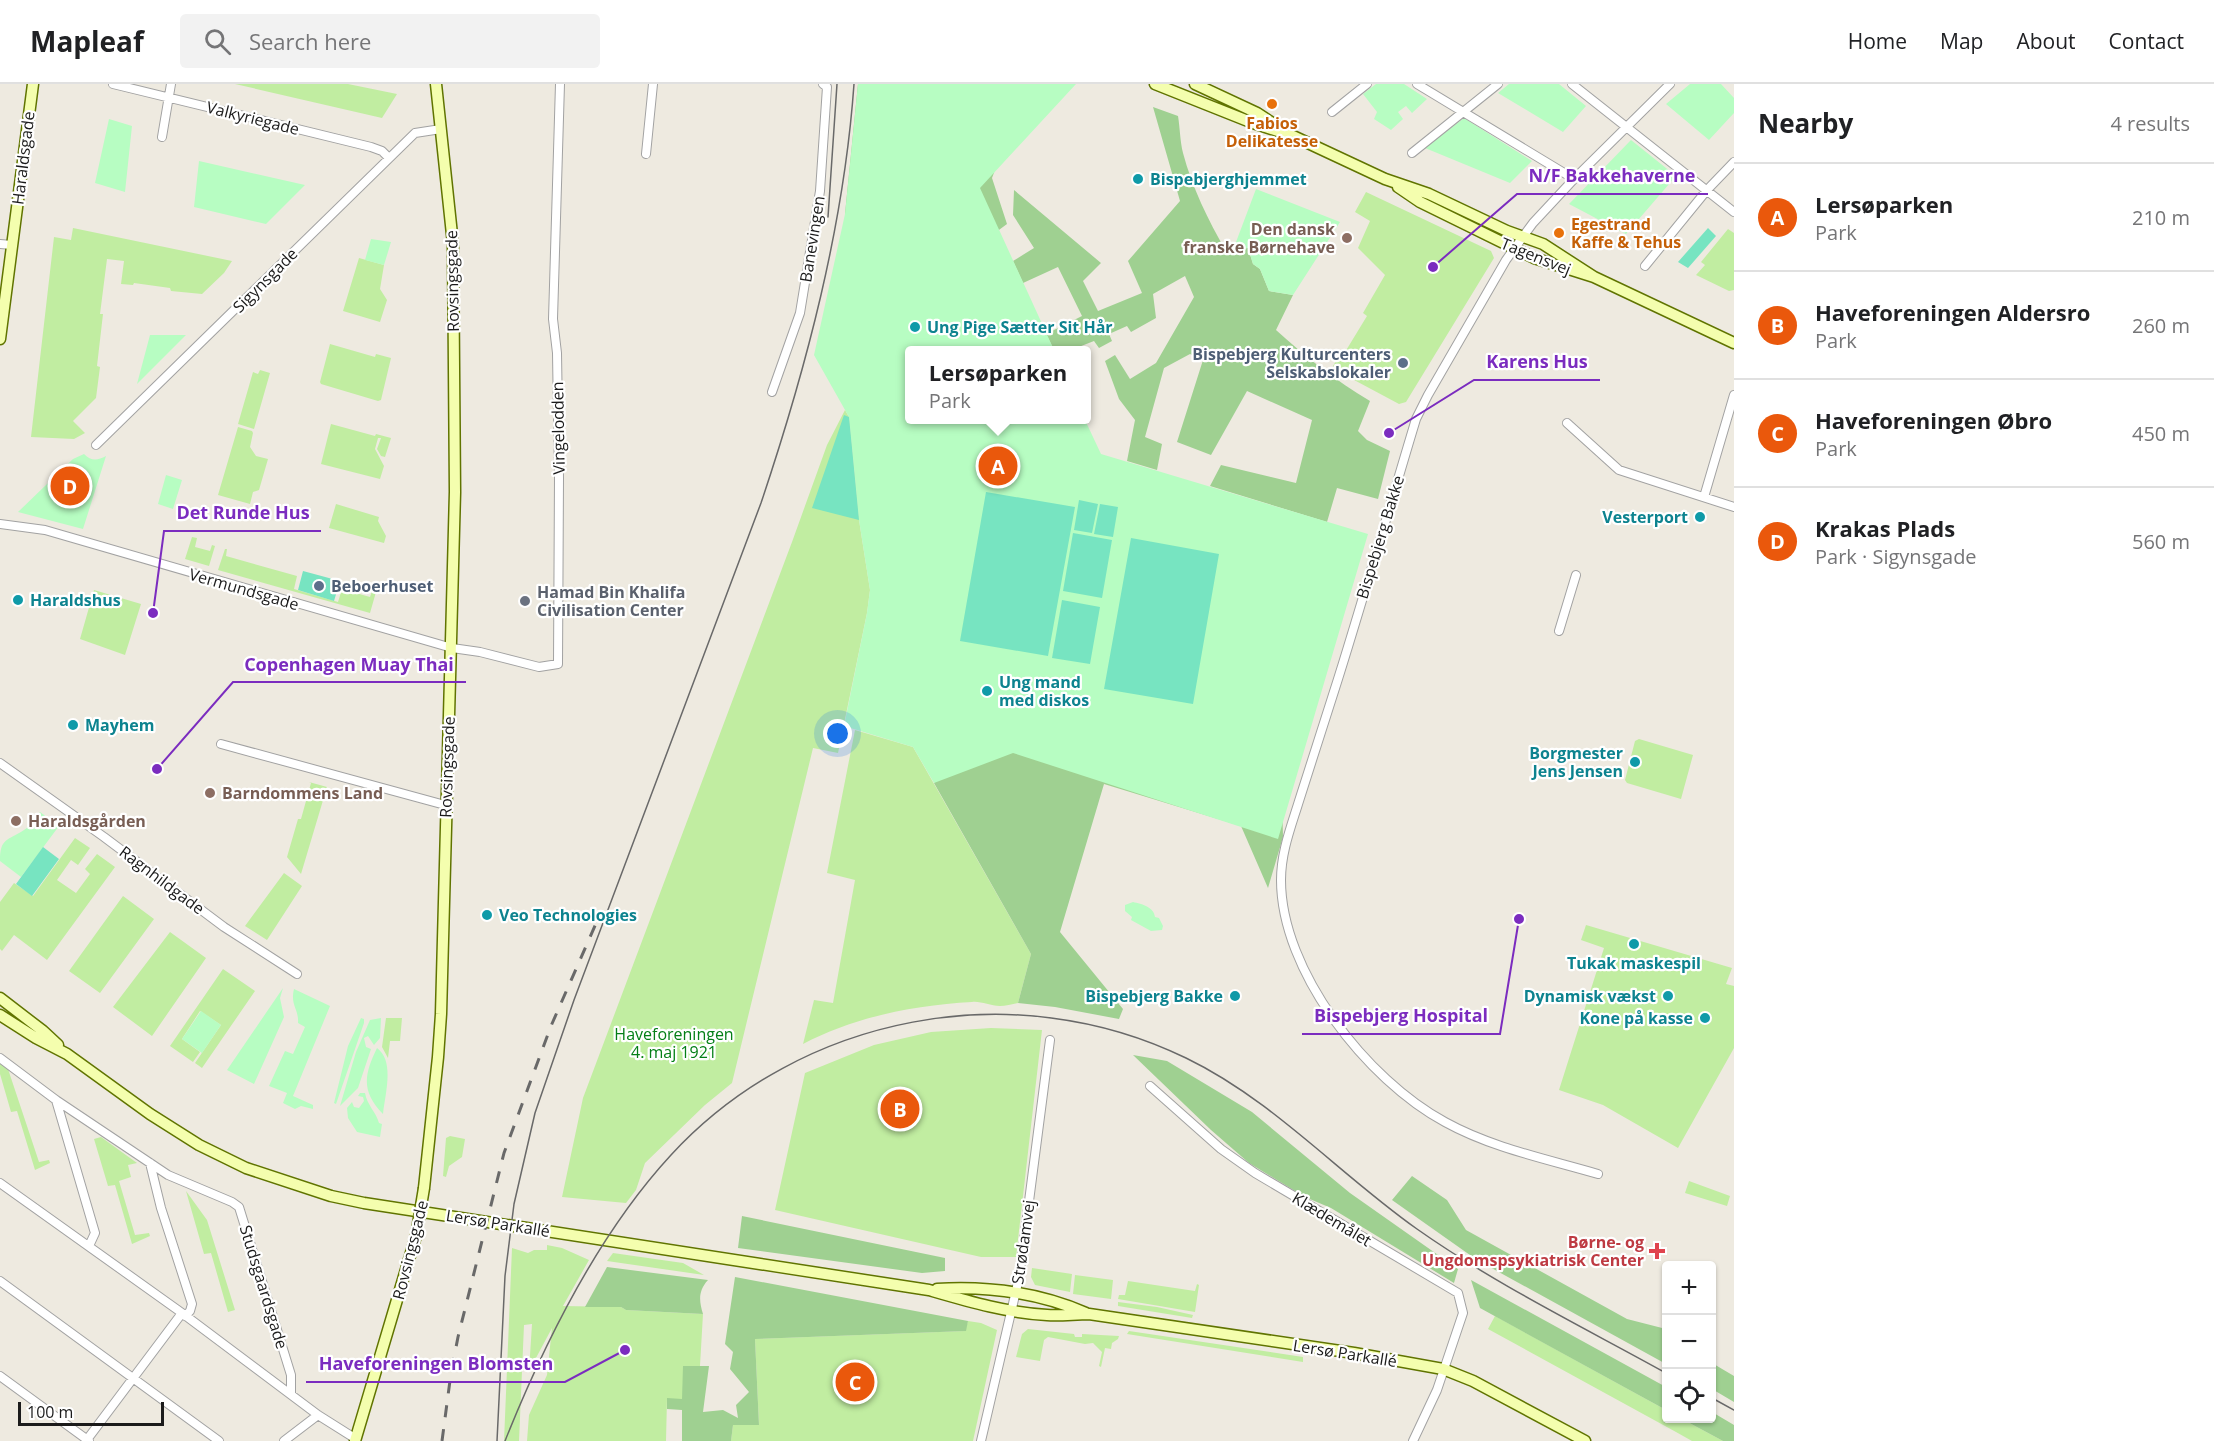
<!DOCTYPE html>
<meta charset="utf-8">
<style>
body{margin:0;font-family:"Open Sans",sans-serif;background:#f2f2f2;color:#202124}
.controls{position:absolute;right:18px;bottom:18px;display:grid;overflow:hidden;border-radius:6px;box-shadow:0 2px 4px #0004}
.controls button{width:54px;height:54px;display:grid;place-items:center;padding:0;border:0;border-bottom:2px solid #e0e0e0;background:#fff;color:#202124;font:30px sans-serif}
.scale{position:absolute;left:18px;bottom:15px;width:146px;box-sizing:border-box;padding-left:6px;border:3px solid #1b1b1b;border-top:0;font-size:16px;line-height:21px;white-space:nowrap;color:#1b1b1b;-webkit-text-stroke:4px #fff;paint-order:stroke}
.you{position:absolute;left:838px;top:650px;width:21px;height:21px;margin:-15px;border:4px solid #fff;border-radius:50%;background:#1a73e8;box-shadow:0 0 0 9px #1a73e833}
.badge{display:grid;place-items:center;width:39px;height:39px;border-radius:50%;background:#ea580c;color:#fff;font-size:20px;font-weight:700}
.pin{position:absolute;translate:-50% -50%;border:3px solid #fff;box-shadow:0 2px 6px #0006}
.popup{position:absolute;left:905px;top:262px;width:186px;height:78px;box-sizing:border-box;display:grid;place-content:center;border-radius:6px;background:#fff;filter:drop-shadow(0 2px 4px #0005);font-size:20px;white-space:nowrap;color:#757577}
.popup b{font-size:22px;color:#202124}
.popup::after{content:'';position:absolute;left:50%;top:100%;margin-left:-12px;border:12px solid transparent;border-top-color:#fff}
.list{margin:0;padding:0;list-style:none}
h2{display:flex;justify-content:space-between;align-items:center;height:78px;margin:0;padding:0 24px;font-size:26px}
h2 small{font-size:20px;font-weight:400;color:#757577}
.list li{display:grid;grid-template-columns:39px 1fr auto;gap:18px;align-items:center;box-sizing:border-box;height:108px;padding:0 24px;border-top:2px solid #e0e0e0}
.list b{display:block;font-size:22px;white-space:nowrap}
.list p{margin:0;font-size:20px;white-space:nowrap;color:#757577}
.list em{font-size:20px;font-style:normal;color:#757577}
.icon{flex:none;width:33px;height:33px;fill:none;stroke:currentColor;stroke-width:2;stroke-linecap:round;stroke-linejoin:round}
.map{position:relative;flex:none;width:1734px;height:1357px;overflow:hidden}
header{display:flex;align-items:center;gap:36px;box-sizing:border-box;height:84px;padding:0 30px;background:#fff;border-bottom:2px solid #e0e0e0}
header strong{font-size:28px}
nav{display:flex;gap:33px;margin-inline-start:auto;font-size:21px}
.search{width:420px;height:54px;background:#f2f2f2;display:flex;align-items:center;gap:15px;box-sizing:border-box;padding:0 21px;border-radius:6px;color:#757577;font-size:22px}
main{display:flex}
aside{flex:1;background:#fff}
.map>svg:first-child{display:block}
</style>
<header>
<strong>Mapleaf</strong>
<div class="search"><svg class="icon" aria-label="search" viewBox="0 0 24 24"><circle cx="10" cy="10" r="6"/><path d="M15 15l6 6"/></svg>Search here</div>
<nav><a>Home</a><a>Map</a><a>About</a><a>Contact</a></nav>
</header>
<main>
<div class="map">
<svg width="1734" height="1357" viewBox="0 0 1734 1357">
<rect width="100%" height="100%" fill="#eeeae0"/>
<path fill="#c1eda1" d="M235,0h113l49,10 -15,24z
M1366,108l125,59 3,7 -88,144 -7,2 -43,-23 -23,-15 6,-10 3,1 25,-41 -4,-3 22,-38 -27,-27 12,-27 -15,-9z
M73,144l159,33 -8,12 -22,21 -31,-3 -1,-3 -36,-5 -1,2 -12,-1 3,-23 -17,-2 -7,55h3l-6,52 3,1 -4,31 -23,23 12,12 -11,6 -43,-2 23,-200 17,3z
M1728,145l6,4v57l-5,1 -33,-16 9,-10 -4,-3z
M359,174l25,7 -4,24 7,11 -7,22 -37,-11z
M330,260l45,13 1,-3 15,4 -10,42 -3,1 -57,-17 -1,-2z
M260,286l10,3 -16,56 -16,-5 15,-52 5,2z
M845,326l4,7 10,103 11,70 -3,23 -29,140 -25,-5 -81,335 -27,22 -60,58 -9,27 -10,13 -64,-6 21,-99 209,-556 35,-97z
M331,340l44,12 1,-2 15,4 -6,19 -4,-1 -4,-7 4,-11h-3l-3,11 9,17 -4,13 -59,-15z
M238,343l14,4 1,2 -3,14 6,9 12,3 -9,31 -6,2 -3,12 -32,-9z
M336,420l43,13 -1,4 8,15 -2,7 -55,-15z
M192,453l5,1 -2,9 15,4 2,-6 3,1 -6,20 -24,-7z
M225,465h2l-1,7 71,20 -3,13 44,13 4,-13 28,8 2,-6 4,1 -6,21 -152,-43z
M94,506l47,14 -16,51 -45,-16z
M855,646l58,17 118,207 -13,49c-6,1 -13,3 -18,3 -10,0 -19,-5 -28,-4 -57,3 -118,15 -169,42l11,-44 19,3 22,-123 -28,-7z
M1639,655l54,16 -12,44 -54,-16 -2,-3 10,-39z
M309,698l18,5 -26,87 -14,-17 11,-38h3l10,-36z
M75,754l15,10 -12,17 -7,-5 -14,20 19,13 14,-19 -5,-5 12,-15 18,13 -68,93 -33,-25 -12,16 -2,-2v-47l14,-19 19,13z
M284,789l18,13 -35,54 -22,-14z
M123,812l31,23 -54,74 -31,-22z
M1586,841l146,43 -6,16 8,2v62l-56,100 -75,-43 -44,-15 45,-142 -23,-8z
M170,848l36,26 -54,78 -39,-29z
M223,885l32,22 -53,77 -7,-5 26,-38 -21,-14 -18,28 18,13 -7,10 -23,-16z
M386,934h16l-2,23h-10l-2,17 -6,-11z
M991,944l51,2 -26,227h-35l-206,-47 30,-137 69,-28 57,-13z
M3,979l5,6 31,93 10,-2 1,3 -15,7 -18,-59 -6,1 -11,-38v-10z
M450,1052l15,3 -3,18 -13,9 -3,11 -3,-1 3,-38z
M101,1053l36,26 -9,2 3,12 -12,4 16,54 14,-2 1,3 -18,8 -17,-59 -7,1 -14,-47z
M1689,1097l41,15 -3,10 -42,-13z
M186,1107l21,29 28,90 -7,2 -17,-59 -7,1z
M547,1161l15,3 27,12 -26,46 58,1 5,3 77,4 -5,86 -31,-1 -1,42h-139l2,-26 18,-40 5,-47 -23,43 3,-47 -8,1 -5,116h-15l8,-193 16,5 6,-3h13z
M613,1169l70,10 21,12 -97,-14z
M1032,1184l40,6 -2,18 -35,-7 -4,-8z
M1075,1191l38,5 -2,19 -38,-5z
M1128,1197l67,10 2,-7 2,1 -4,27 -77,-13 1,-4h6z
M1118,1218l39,5 36,8 -1,3 -74,-12z
M1495,1232l171,94v8l16,1 41,22h-31l-16,-9 -188,-103z
M968,1237l13,2 16,7 -24,111h-242l2,-16h26l-4,-86 210,-8z
M1028,1245l46,5 1,3h7v-3l37,2 -1,3 -6,4 -1,6 -6,-1 -4,19 -2,-1 3,-14 -9,-9 -8,1 -37,-7 -4,3 -4,21 -24,-4 6,-23z
M1129,1247l174,26v5l-176,-28z"/>
<path fill="#9fd091" d="M858,0l161,22 -27,72 15,46 -23,17 -74,109v70l372,379 1,38 -15,51 -27,-62 -137,-42 -44,148 63,77 -4,10 -64,-12 -37,-4 13,-49 -97,-171 7,-9 -96,-560z
M1153,23l25,9c2,12 2,25 5,37 9,34 25,67 43,98l22,-3 5,16 7,5 9,22 24,4 -17,35c30,27 60,51 94,71l-12,30 9,9 23,11 -12,48 -41,-11 -10,34 -117,-36 11,-21 75,18 16,-63 -65,-29 -36,64 -34,-13 26,-82 -13,-6 -26,14 -19,69 17,7 -5,26 -30,-9 8,-41 -16,-21 -14,-38 10,-6 15,24 26,-16 38,-66 -9,-21 -32,18 3,24 -25,14 -4,-6 -18,8 3,7 -13,7 -5,-7 -23,9h-17l-8,-16 36,-18 -24,-49 -35,16 -10,-22 21,-13 -21,-33 1,-25 87,73 -18,18 15,30 44,-18 -14,-32 52,-60z
M1133,971l34,6 85,51 98,81 108,76 -4,14 -123,-75 -26,-11 -56,-34 -38,-33z
M1412,1092l35,24 19,30 161,89 39,10v35l-189,-104 -85,-60z
M742,1132l203,42v13l-23,2 -184,-25z
M607,1183l101,13c-10,11 -9,21 -5,34l-77,-4 -5,-3h-36z
M735,1193l233,44 -2,10 -211,8 4,86h-26l-2,16h-49v-31l-15,-1v-11l15,1 1,-33h26l-6,46 20,-2 15,8 -2,-13 13,-13 -19,-23 3,-17 -8,-8z
M1471,1196l195,107v23l-186,-102z
M1712,1279l22,13v26l-22,-13z
M1712,1328l22,13v16h-11l-41,-22 30,-1z"/>
<path fill="#b7fdc2" d="M858,0h218l-96,104 74,162h-144v70h175l16,34 267,80 -90,305 -265,-86 -79,30 -21,-36 -69,-21 23,-113 3,-23 -11,-70 -10,-103 -35,-62 31,-141z
M1376,0h28l23,15 -15,14 -6,-7 -8,6 5,7 -12,11 -17,-11 3,-7 -14,-18z
M1509,0h50l27,22 -23,26 -65,-39z
M1690,0h31l13,14v15l-25,27 -43,-36z
M1464,34l68,43 -22,22 -85,-35z
M109,35l23,7 -7,66 -30,-9z
M1631,56l45,36 -50,58 -57,-30z
M199,77l106,24 -39,39 -72,-17z
M1256,105l84,33 -47,73 -24,-4 -9,-22 -7,-5 -5,-16 -15,2z
M371,155l20,3 -7,23 -19,-5z
M150,251h36l-49,49z
M84,370c7,7 13,7 22,2l-23,73 -65,-17 55,-53z
M166,391l16,5 -9,29 -15,-5z
M40,728l19,14 -38,51 -21,-16c0,-23 7,-20 24,-31 6,-3 11,-12 16,-18z
M1133,818c9,2 21,5 22,15l4,1 4,8 -1,4 -11,1 -20,-11 1,-3 -7,-6v-6z
M283,904l-3,10 4,19 -30,67 -27,-14z
M294,905l36,17 -37,90 20,9v4l-12,-3 -6,3 -12,-6 4,-10 -18,-7 16,-35 8,3 12,-27 -7,-4c1,-14 -8,-17 -4,-34z
M201,927l20,14 -19,28 -20,-14z
M361,934l3,1v4l-28,81 -2,-1 14,-57z
M381,934l-1,20 -6,7 -6,-9 -4,2 2,9 5,2 -13,39 -18,18 16,-54 14,-32z
M377,964c18,13 8,46 6,66 -22,-23 -19,-39 -6,-66z
M360,1009h5c2,12 11,19 14,30l3,1 -2,13 -23,-5 -9,-14 -1,-10 5,-6 2,5 5,1 5,-7 -1,-4 -5,-1z"/>
<path fill="#77e4c1" d="M1708,144l8,8 -28,32 -10,-6z
M844,331l5,2 10,103 -47,-12z
M986,408l89,15 -27,149 -88,-15z
M1079,416l19,4 -6,29 -18,-3z
M1100,420l18,3 -5,30 -19,-3z
M1073,449l39,7 -10,58 -39,-7z
M1131,454l88,16 -26,150 -89,-15z
M303,487l37,10 -6,20 -36,-11z
M1062,516l38,7 -10,57 -38,-6z
M43,763l16,12 -27,37 -16,-12z"/>
<g fill="none" stroke-linecap="round" stroke-linejoin="round">
<defs>
<path id="street" d="M113,0l258,63 11,4 7,7
M1417,0l157,95
M1572,0l162,128
M1332,28l35,-28
M162,53l9,-53
M1412,69l86,-69
M646,70l7,-70
M0,160l12,1
M1645,182l62,-76 27,-28
M772,308l28,-79 20,-122 7,-104 -4,-3
M1567,339l52,47 115,37
M96,361l319,-312 26,-4
M1704,413l30,-102
M0,440l45,6 407,118 28,4 59,15 19,-3 1,-186 -2,-125 -4,-34 7,-235
M1559,547l17,-56
M221,660l224,61
M0,679l104,74 120,90 73,47
M0,974l56,42 112,75 64,27 7,5 52,168v19
M1150,1002l71,63 34,24 203,120 5,20 -26,77 -24,51
M56,1016l39,133 -6,13
M150,1079l11,45 31,96 -2,7 -5,5
M1598,1090c-51,-15 -106,-26 -153,-52 -78,-42 -164,-151 -164,-242 0,-28 10,-53 18,-79 13,-41 26,-81 39,-122 27,-86 52,-174 78,-260l12,-24 78,-135 27,-37 41,-44 96,-95
M0,1099l182,130 136,102 38,24
M0,1197l219,160
M0,1292l89,65
M86,1357l96,-128
M284,1357l34,-26
M981,1357l38,-163 31,-238"/>
<path id="secondary" d="M1155,0l98,39 40,13 92,43 44,15 78,37 36,13 51,33
M1195,0l62,29 23,15
M1398,103l22,15 114,56 60,19 140,66
M0,255l33,-255
M0,914l43,33 15,14
M0,931l36,23 31,16 83,60 49,31 47,23 85,28 33,7 565,87c38,11 78,23 118,25 14,1 28,-1 42,-1l265,39 89,16 30,12 112,60
M424,1104l14,-131 3,-43 14,-522 -2,-248 -17,-160
M937,1205c50,-3 103,4 149,24
M355,1357l61,-205"/>
</defs>
<use href="#street" stroke="#a2a2a2" stroke-width="10"/>
<use href="#secondary" stroke="#607400" stroke-width="13"/>
<use href="#street" stroke="#fff" stroke-width="8"/>
<use href="#secondary" stroke="#f4feae" stroke-width="10"/>
<path stroke="#696969" stroke-width="1.5" d="M828,133l9,-133
M1712,1314l22,12
M497,1357l8,-165 9,-72 21,-91 39,-113 187,-497c45,-134 83,-277 93,-419
M505,1357c40,-100 93,-207 166,-286 130,-141 343,-181 515,-97 87,42 153,116 231,171 78,55 166,98 249,144"/>
<path stroke="#696969" stroke-width="3" stroke-dasharray="12 12" stroke-linecap="butt" d="M442,1357l9,-68 7,-36 46,-184 47,-127 50,-114"/>
<defs>
<path id="secondary-bridge" d="M416,1152l8,-48"/>
</defs>
<use href="#secondary-bridge" stroke="#607400" stroke-width="13" stroke-linecap="butt"/>
<use href="#secondary-bridge" stroke="#f4feae" stroke-width="10"/>
</g>
<g fill="#e8710a" stroke="#fff" stroke-width="2">
<circle cx="1272" cy="20" r="6"/>
<circle cx="1559" cy="149" r="6"/>
</g>
<g fill="#0f9aa8" stroke="#fff" stroke-width="2">
<circle cx="1138" cy="95" r="6"/>
<circle cx="915" cy="243" r="6"/>
<circle cx="1700" cy="433" r="6"/>
<circle cx="18" cy="516" r="6"/>
<circle cx="987" cy="607" r="6"/>
<circle cx="73" cy="641" r="6"/>
<circle cx="1635" cy="678" r="6"/>
<circle cx="487" cy="831" r="6"/>
<circle cx="1634" cy="860" r="6"/>
<circle cx="1235" cy="912" r="6"/>
<circle cx="1668" cy="912" r="6"/>
<circle cx="1705" cy="934" r="6"/>
</g>
<g fill="#8d6e63" stroke="#fff" stroke-width="2">
<circle cx="1347" cy="154" r="6"/>
<circle cx="210" cy="709" r="6"/>
<circle cx="16" cy="737" r="6"/>
</g>
<g fill="#5c6f8a" stroke="#fff" stroke-width="2">
<circle cx="1403" cy="279" r="6"/>
<circle cx="319" cy="502" r="6"/>
</g>
<circle fill="#6b7280" stroke="#fff" stroke-width="2" cx="525" cy="517" r="6"/>
<path fill="#e0444e" stroke="#fff" stroke-width="2" d="M1654 1158h6v6h6v6h-6v6h-6v-6h-6v-6h6z"/>
<g text-anchor="middle" stroke-width="4.5" stroke-linejoin="round" paint-order="stroke">
<g font-size="16" fill="#1b1b1b" stroke="#fff">
<text transform="translate(253 34) rotate(14)" y="6">Valkyriegade</text>
<text transform="translate(23 74) rotate(-83)" y="6">Haraldsgade</text>
<text transform="translate(812 155) rotate(-81)" y="6">Banevingen</text>
<text transform="translate(1536 172) rotate(22)" y="6">Tagensvej</text>
<text transform="translate(265 196) rotate(-45)" y="6">Sigynsgade</text>
<text transform="translate(452 197) rotate(-91)" y="6">Rovsingsgade</text>
<text transform="translate(558 344) rotate(-91)" y="6">Vingelodden</text>
<text transform="translate(1380 453) rotate(-73)" y="6">Bispebjerg Bakke</text>
<text transform="translate(244 505) rotate(16)" y="6">Vermundsgade</text>
<text transform="translate(447 683) rotate(-88)" y="6">Rovsingsgade</text>
<text transform="translate(162 796) rotate(37)" y="6">Ragnhildgade</text>
<text transform="translate(1332 1135) rotate(31)" y="6">Klædemålet</text>
<text transform="translate(498 1139) rotate(9)" y="6">Lersø Parkallé</text>
<text transform="translate(1023 1158) rotate(-82)" y="6">Strødamvej</text>
<text transform="translate(410 1166) rotate(-76)" y="6">Rovsingsgade</text>
<text transform="translate(264 1203) rotate(73)" y="6">Studsgaardsgade</text>
<text transform="translate(1345 1269) rotate(9)" y="6">Lersø Parkallé</text>
</g>
<g font-size="16" font-weight="bold" fill="#c56008" stroke="#fff">
<text x="1272" y="45">Fabios<tspan x="1272" dy="18">Delikatesse</tspan></text>
<text x="1571" y="146" text-anchor="start">Egestrand<tspan x="1571" dy="18">Kaffe &amp; Tehus</tspan></text>
</g>
<g font-size="16" font-weight="bold" fill="#0d838f" stroke="#fff" text-anchor="start">
<text x="1150" y="101">Bispebjerghjemmet</text>
<text x="927" y="249">Ung Pige Sætter Sit Hår</text>
<text x="1688" y="439" text-anchor="end">Vesterport</text>
<text x="30" y="522">Haraldshus</text>
<text x="999" y="604">Ung mand<tspan x="999" dy="18">med diskos</tspan></text>
<text x="85" y="647">Mayhem</text>
<text x="1623" y="675" text-anchor="end">Borgmester<tspan x="1623" dy="18">Jens Jensen</tspan></text>
<text x="499" y="837">Veo Technologies</text>
<text x="1634" y="885" text-anchor="middle">Tukak maskespil</text>
<text x="1223" y="918" text-anchor="end">Bispebjerg Bakke</text>
<text x="1656" y="918" text-anchor="end">Dynamisk vækst</text>
<text x="1693" y="940" text-anchor="end">Kone på kasse</text>
</g>
<g font-size="16" font-weight="bold" fill="#785e54" stroke="#fff" text-anchor="start">
<text x="1335" y="151" text-anchor="end">Den dansk<tspan x="1335" dy="18">franske Børnehave</tspan></text>
<text x="222" y="715">Barndommens Land</text>
<text x="28" y="743">Haraldsgården</text>
</g>
<g font-size="16" font-weight="bold" fill="#4e5e75" stroke="#fff" text-anchor="end">
<text x="1391" y="276">Bispebjerg Kulturcenters<tspan x="1391" dy="18">Selskabslokaler</tspan></text>
<text x="331" y="508" text-anchor="start">Beboerhuset</text>
</g>
<g font-size="16" font-weight="bold" fill="#5b616d" stroke="#fff" text-anchor="start">
<text x="537" y="514">Hamad Bin Khalifa<tspan x="537" dy="18">Civilisation Center</tspan></text>
</g>
<g font-size="16" fill="#047f16" stroke="#fff">
<text x="674" y="956">Haveforeningen<tspan x="674" dy="18">4. maj 1921</tspan></text>
</g>
<g font-size="16" font-weight="bold" fill="#be3a42" stroke="#fff" text-anchor="end">
<text x="1644" y="1164">Børne- og<tspan x="1644" dy="18">Ungdomspsykiatrisk Center</tspan></text>
</g>
</g>
<path fill="none" stroke="#7b2cbf" stroke-width="2" d="M1433 183L1517 110H1708M1389 349L1474 296H1600M153 529L164 447H321M157 685L233 598H466M1519 835L1500 950H1302M625 1266L565 1298H306"/>
<g fill="#7b2cbf" stroke="#fff" stroke-width="2">
<circle cx="1433" cy="183" r="6"/>
<circle cx="1389" cy="349" r="6"/>
<circle cx="153" cy="529" r="6"/>
<circle cx="157" cy="685" r="6"/>
<circle cx="1519" cy="835" r="6"/>
<circle cx="625" cy="1266" r="6"/>
</g>
<g font-size="18" text-anchor="middle" font-weight="bold" fill="#7b2cbf" stroke="#fff" stroke-width="4.5" stroke-linejoin="round" paint-order="stroke">
<text x="1612" y="98">N/F Bakkehaverne</text>
<text x="1537" y="284">Karens Hus</text>
<text x="243" y="435">Det Runde Hus</text>
<text x="349" y="587">Copenhagen Muay Thai</text>
<text x="1401" y="938">Bispebjerg Hospital</text>
<text x="436" y="1286">Haveforeningen Blomsten</text>
</g>
</svg>
<div class="controls">
<button>+</button>
<button>−</button>
<button><svg class="icon" aria-label="locate" viewBox="0 0 24 24"><circle cx="12" cy="12" r="6"/><path d="M12 2v4M12 18v4M2 12h4M18 12h4"/></svg></button>
</div>
<div class="scale">100 m</div>
<div class="you"></div>
<div class="pin badge" style="left:998px;top:382px">A</div>
<div class="popup"><b>Lersøparken</b>Park</div>
<div class="pin badge" style="left:900px;top:1025px">B</div>
<div class="pin badge" style="left:855px;top:1298px">C</div>
<div class="pin badge" style="left:70px;top:402px">D</div>
</div>
<aside>
<h2>Nearby<small>4 results</small></h2>
<ul class="list">
<li><span class="badge">A</span><div><b>Lersøparken</b><p>Park</p></div><em>210 m</em></li>
<li><span class="badge">B</span><div><b>Haveforeningen Aldersro</b><p>Park</p></div><em>260 m</em></li>
<li><span class="badge">C</span><div><b>Haveforeningen Øbro</b><p>Park</p></div><em>450 m</em></li>
<li><span class="badge">D</span><div><b>Krakas Plads</b><p>Park · Sigynsgade</p></div><em>560 m</em></li>
</ul>
</aside>
</main>
